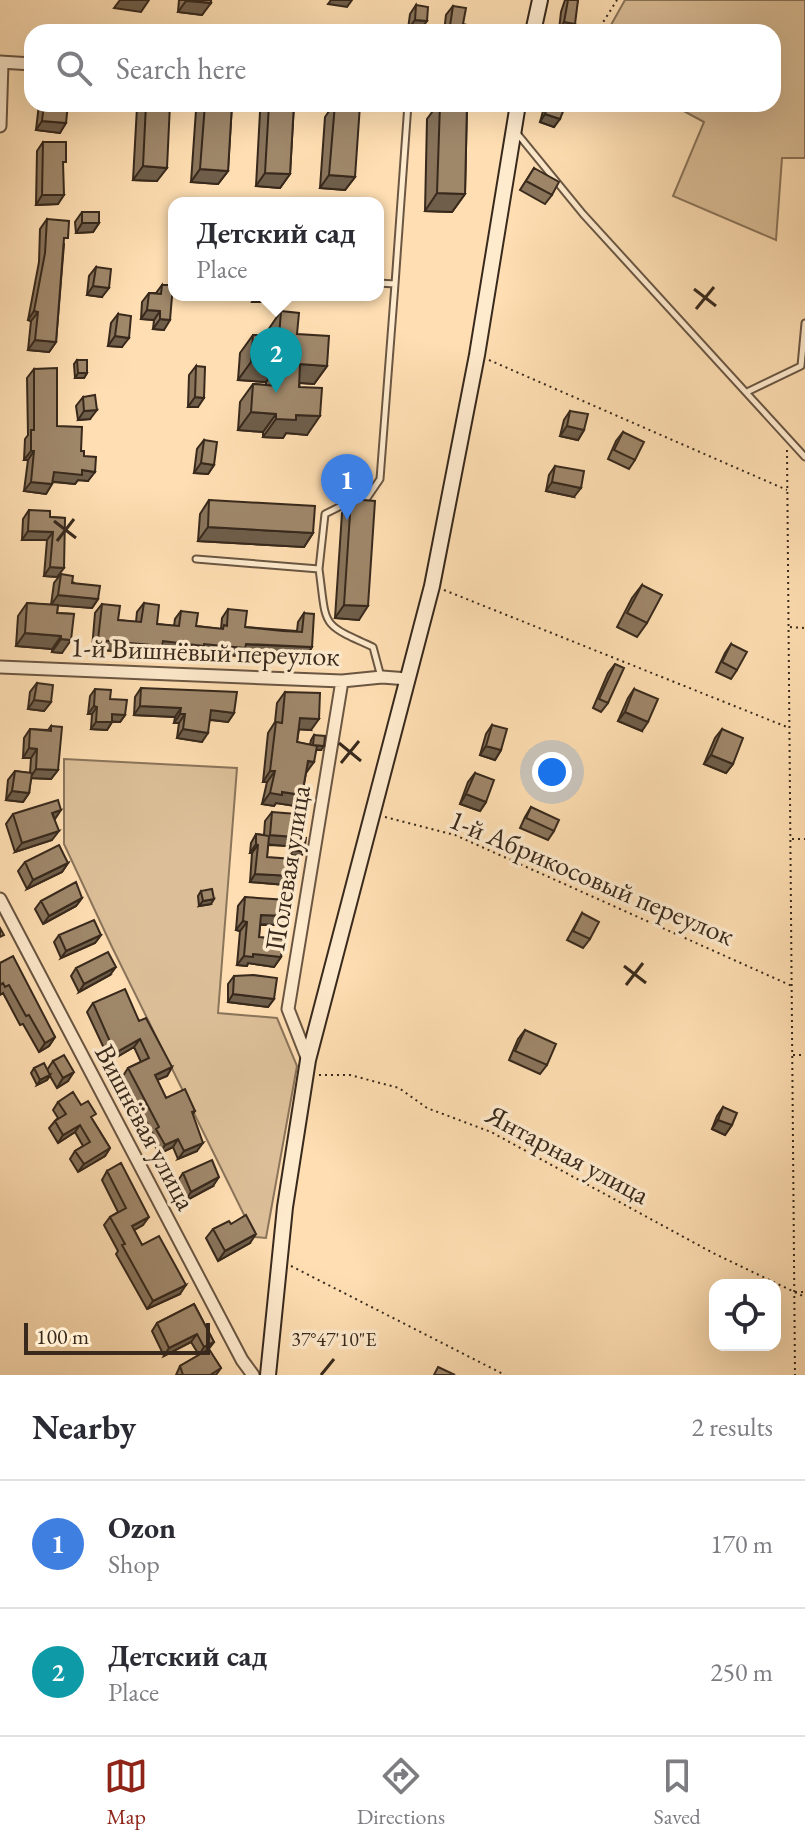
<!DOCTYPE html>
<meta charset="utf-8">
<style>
body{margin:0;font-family:"EB Garamond",serif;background:#f2f2f3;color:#2b2b33}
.controls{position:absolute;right:24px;bottom:24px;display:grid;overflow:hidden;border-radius:16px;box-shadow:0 8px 32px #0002}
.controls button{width:72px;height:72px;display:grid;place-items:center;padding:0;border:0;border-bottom:2px solid #e1e1e2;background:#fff;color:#2b2b33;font:40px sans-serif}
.scale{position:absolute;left:24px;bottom:20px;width:186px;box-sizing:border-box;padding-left:8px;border:4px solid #38291c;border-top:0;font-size:22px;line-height:28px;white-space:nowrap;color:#38291c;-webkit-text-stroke:6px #feeacd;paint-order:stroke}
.you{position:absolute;left:552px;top:772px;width:28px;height:28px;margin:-20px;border:6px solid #fff;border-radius:50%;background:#1a73e8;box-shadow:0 0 0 12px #1a73e833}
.badge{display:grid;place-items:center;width:52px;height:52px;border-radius:50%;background:#8f2418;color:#fff;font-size:26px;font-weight:700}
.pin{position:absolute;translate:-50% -66px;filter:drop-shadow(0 2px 4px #0008)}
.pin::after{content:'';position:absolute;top:42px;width:28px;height:24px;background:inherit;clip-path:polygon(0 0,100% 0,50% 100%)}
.popup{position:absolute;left:168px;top:197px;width:216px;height:104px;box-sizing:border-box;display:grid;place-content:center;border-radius:16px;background:#fff;filter:drop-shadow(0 2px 6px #0005);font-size:26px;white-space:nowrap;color:#7c7c81}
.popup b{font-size:30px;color:#2b2b33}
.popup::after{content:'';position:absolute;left:50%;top:100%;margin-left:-16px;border:16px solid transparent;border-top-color:#fff}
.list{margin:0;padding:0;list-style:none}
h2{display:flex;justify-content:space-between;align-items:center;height:104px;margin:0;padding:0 32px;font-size:34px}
h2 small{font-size:26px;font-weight:400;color:#7c7c81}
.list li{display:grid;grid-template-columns:52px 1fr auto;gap:24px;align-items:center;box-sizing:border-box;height:128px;padding:0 32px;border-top:2px solid #e1e1e2}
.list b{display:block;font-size:30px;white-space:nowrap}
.list p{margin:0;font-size:26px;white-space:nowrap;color:#7c7c81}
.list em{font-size:26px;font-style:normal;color:#7c7c81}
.icon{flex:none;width:44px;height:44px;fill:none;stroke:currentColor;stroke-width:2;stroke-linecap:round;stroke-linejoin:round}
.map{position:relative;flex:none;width:805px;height:1375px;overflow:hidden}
.search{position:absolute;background:#fff;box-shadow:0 8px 32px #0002;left:24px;right:24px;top:24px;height:88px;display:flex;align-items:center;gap:20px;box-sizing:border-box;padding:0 28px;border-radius:24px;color:#7c7c81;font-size:30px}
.sheet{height:360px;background:#fff}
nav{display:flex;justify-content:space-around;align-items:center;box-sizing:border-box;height:112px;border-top:2px solid #e1e1e2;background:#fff;font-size:22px;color:#7c7c81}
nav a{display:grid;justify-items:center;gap:4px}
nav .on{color:#8f2418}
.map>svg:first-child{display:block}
</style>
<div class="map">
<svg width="805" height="1375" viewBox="0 0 805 1375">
<rect width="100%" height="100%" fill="#fedeb2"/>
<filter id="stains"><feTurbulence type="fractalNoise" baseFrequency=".0025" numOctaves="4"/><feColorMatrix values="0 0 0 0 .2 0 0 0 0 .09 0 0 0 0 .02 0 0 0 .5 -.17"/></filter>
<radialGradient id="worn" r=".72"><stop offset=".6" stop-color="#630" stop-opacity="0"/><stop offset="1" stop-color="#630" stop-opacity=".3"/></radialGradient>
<path fill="#dcbf98" stroke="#8a745a" stroke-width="2" d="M625,0h180v158h-23l-6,82 -103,-44 31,-74 -33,-18h102v-72h-166z
M64,759l173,9 -19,245 59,5 20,48 -31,172 -11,-1 -143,-290 -48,-103z"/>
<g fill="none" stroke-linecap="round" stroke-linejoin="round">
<defs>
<path id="lane" d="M516,132l67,82 222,243
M378,283l17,1 13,-180
M747,392l54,-26 4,-43
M196,559l123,10 6,-55 16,-8 26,-8 13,-19 15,-195
M319,569c8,58 0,54 54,78l8,30"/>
<path id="street" d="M0,62l32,2
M0,126l2,-63
M0,667l342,14 40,-4 26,2
M0,899l242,461 11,15
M308,1060l-20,-51 54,-328"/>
<path id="secondary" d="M533,32l7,-32
M268,1375l17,-168 23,-147 124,-474 45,-231 41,-251"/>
</defs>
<use href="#lane" stroke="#6a5642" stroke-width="9"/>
<use href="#street" stroke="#6a5642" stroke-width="15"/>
<use href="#secondary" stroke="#38291c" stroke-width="18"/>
<path stroke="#38291c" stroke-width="2" stroke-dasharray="2 4" stroke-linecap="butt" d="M597,32l20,-32
M489,360l298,130
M787,450l8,925
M444,590l343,137
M790,627l15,1
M385,817l70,18 337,151
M792,839h13
M793,1055h12
M319,1075h31l49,13 28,20 64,24 222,121 92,44
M291,1266l214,109
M795,1292h10"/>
<use href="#lane" stroke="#feeacd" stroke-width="5"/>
<use href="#street" stroke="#feeacd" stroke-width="11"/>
<use href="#secondary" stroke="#feeacd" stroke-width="14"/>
</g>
<path fill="#89745b" stroke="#38291c" stroke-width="2" d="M179,0h32l-9,15 -24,-3z
M565,0h13l-8,32 -11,-2 2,-18z
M416,5l4,25 -12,-1 2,-15z
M453,6l10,18 7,8h-26l2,-17z
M39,104h29l-8,29 -24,-3z
M139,104h31l-13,77 -24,-1 4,-73z
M200,104h32l-4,67 -10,13 -27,-2 5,-72z
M266,104h28l-4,70 -10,14 -24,-2 4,-74z
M334,104h14l7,73 -10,13 -25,-2 5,-71z
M438,104h29l-2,90 -13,18 -27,-1 2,-92z
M545,104h21l-12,23 -14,-5z
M43,142l20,24 -5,38 -22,1 1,-54z
M534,168l18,27 -7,9 -25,-14z
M82,212l17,11 -6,9 -17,1 -1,-11z
M47,219l17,25 -8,98 -7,10 -21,-2 3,-29 -3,-1 11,-58 1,-33z
M96,267l6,30 -15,-2 2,-19z
M162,285l2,45 -11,-1 1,-9 -13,-1 1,-17 7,-9h7z
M281,311l16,23 30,32 -13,18 -15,-1 8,52 -21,-2 -3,5 -20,-1v-5l-25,-2 2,-28 13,-18 13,1v-3l-28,-2 2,-27 13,-18 15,1v-6z
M118,314l4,33 -14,-1 3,-23z
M77,360l10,13 -3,5h-9l-1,-14z
M196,366l2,41h-10l1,-32z
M34,369l23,57 24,25 3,5 4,25 -10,-1 -3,4 -22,-2 -7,12 -22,-3 4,-31h-4l1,-21 3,-4 -1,-57z
M83,397l7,22 -12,1 -2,-14z
M570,411l14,19 -6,10 -18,-4 4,-16z
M623,432l12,28 -6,9 -21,-10 8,-18z
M204,440l10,25 -6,9 -14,-1 3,-24z
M555,466l19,31 -28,-6 3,-16z
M351,499l8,121 -24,-2 7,-105z
M209,500l104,33 -9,14 -106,-6 2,-27z
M29,510l21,7 15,1 -8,59 -13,-1 3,-36h-25l1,-21z
M61,574l37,25 -6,9 -34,-3 -1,8 17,1 -12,39 -10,-1v-3l-36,-3 2,-30 9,-13 24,2 3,-22z
M642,585l5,38 -10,14 -20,-10 15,-29z
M144,603l13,21 17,2 1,-7 6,-8 15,15 25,3 1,-11 6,-9 17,18 52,4 1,-9 6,-9 8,34 -6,9 -64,-3 -3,3 -40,-3 -2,2 -38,-5 -3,5 -64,-6 3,-36 7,-9 16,16 18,2 1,-10z
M731,644l6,26 -6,9 -15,-7 9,-19z
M615,664l-7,39 -7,9 -8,-4 15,-35z
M37,683l14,19 -7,9 -16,-2 2,-17z
M141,688l93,25 -6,9 -18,-2 -8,22 -25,-4 2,-15h-5l1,-6 -41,-2 1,-18z
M95,689l15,10 15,16 -5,7h-8l-5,8 -16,-1 1,-15h-4l2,-18z
M634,689l8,42 -24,-10 10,-23z
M285,692l26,38 -12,-1 -2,13 13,3 1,-5 3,-5 7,15h-5l-10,23 -4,22 -7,11 -19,-3 -2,3 -12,-2 5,-22h-4l5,-49 7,-11 2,-19z
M492,725l9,25 -6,10 -15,-5 6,-21z
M51,726l7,44 -7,9 -20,-1 -2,15 -6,9 -17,-2 2,-20 7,-9 15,2 1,-15h-8l1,-20 6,-9 18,1z
M722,729l11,35 -7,9 -22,-9 11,-26z
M475,773l11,29 -6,9 -20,-7 8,-22z
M531,807l23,24 -6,9 -28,-12 5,-11z
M272,812l22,25 -7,9 -19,-1 -1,12 19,28 -36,-3 2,-29h-2l1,-10 5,-9 8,1 1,-14z
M13,814l41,5 -2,21 -37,12 -9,-28z
M295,837l9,15 -3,4 -11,-1 2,-14z
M25,862l43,1 -6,9 -35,17 -9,-18z
M201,891l10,13 -12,2 -1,-10z
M245,897l42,19 -7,9h-20l-1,12 22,20 -7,10 -26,-4 -1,3 -10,-1 3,-34 -4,-1 2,-24z
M82,898l-6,8 -33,18 -8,-15 6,-8z
M582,913l8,26 -7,9 -16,-8z
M59,935h42l-6,8 -34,15 -7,-16z
M0,963l55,74 -6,9 -10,6 -16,-28 -3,1 -17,-32 -3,2z
M76,968l34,7 -31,17 -8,-16z
M234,976l40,23 -6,8 -40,-5v-18z
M93,1003l46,18 33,46 -5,9 -10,4 9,18 29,13 -2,3 4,37 -19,8 -5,-12 -14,7 -8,-17 2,-3 -30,-58 5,-8 13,-6 -7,-15 -24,14 -23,-49z
M525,1030l22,35 -7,9 -31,-14 9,-21z
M53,1061l15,20 -11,7 -7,-12 -3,4 -10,5 -6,-12 3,-5 13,2z
M58,1102l23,3 11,14 18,29 -5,8 -27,16 -8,-13 5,-8 8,-5 -8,-14 -17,11 -9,-15 6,-7 3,-3 -5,-8z
M723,1107l9,18 -7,10 -13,-6 5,-13z
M107,1171l36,54 -9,5 8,15 38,49 -33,15 -31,-55 2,-3 -14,-26 6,-8 8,-5 -16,-32z
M183,1173l30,13 -28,15 -8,-19z
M231,1224l19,19 -32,18 -12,-23 7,-9z
M194,1304l20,38 -6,7 13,19 -5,7h-40l4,-9 19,-11 -8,-13 -27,14 -12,-25 5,-8z"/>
<path fill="#6f5e4a" stroke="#38291c" stroke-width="2" d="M120,0h29l-8,12 -27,-4z
M331,0h21l-5,7 -19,-3z
M186,1l25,2 -9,12 -24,-3z
M415,20l12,1 -7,9 -12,-1z
M564,22l11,2 -5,8 -11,-2z
M545,114l15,5 -6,8 -14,-5z
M42,121l24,2 -6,10 -24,-3z
M143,166l24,2 -10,13 -24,-1z
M200,169l28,2 -10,13 -27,-2z
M265,173l25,1 -10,14 -24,-2z
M329,175l26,2 -10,13 -25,-2z
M437,193l28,1 -13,18 -27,-1z
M42,195h22l-6,9 -22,1z
M82,223h17l-6,9 -17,1z
M93,286l16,2 -7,9 -15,-2z
M256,295h16l-5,7h-15z
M147,310l13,1 -6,9 -13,-1z
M34,311l4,1 -7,9 -3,-1z
M160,319l10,1 -6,10 -11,-1z
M115,336l14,2 -7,9 -14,-1z
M35,340l21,2 -7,10 -21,-2z
M251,362l28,2 -13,18 -28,-2z
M300,364l27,2 -13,18 -26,-2z
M78,373h9l-3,5h-9z
M195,397l9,1 -6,9h-10z
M97,410l-7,9 -12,1 6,-9z
M251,412l25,2 -13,18 -25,-2z
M296,415l24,1 -13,19 -21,-2 -3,5 -20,-1 13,-18z
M567,426l17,4 -6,10 -18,-4z
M31,451h3l-6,9h-4z
M201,463l13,2 -6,9 -14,-1z
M82,470l13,2 -7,9 -10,-1 -3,4 -28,-3 7,-9z
M31,482l21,2 -6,10 -22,-3z
M552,482l29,6 -7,9 -28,-6z
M208,527l105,6 -9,14 -106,-6z
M28,531l25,1 -6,8h-25z
M50,567l14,1 -7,9 -13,-1z
M58,595l40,4 -6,9 -41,-3z
M344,605l24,1 -9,14 -24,-2z
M25,633l36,3 -9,13 -36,-3z
M61,639l10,1 -9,13 -10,-1z
M98,640l65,1 149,6 -6,9 -64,-3 -3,3 -40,-3 -2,2 -38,-5 -3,5 -64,-6z
M34,700l17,2 -7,9 -16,-2z
M94,706l3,1 -5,7h-4z
M140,706l41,2 -6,9 -41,-2z
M211,710l23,3 -6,9 -23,-3z
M625,712l23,10 -6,9 -24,-10z
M112,714l13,1 -5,7 -13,-1z
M180,714h5l-6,9h-5z
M300,718l19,1 -8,11 -19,-1z
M96,722h16l-5,8 -16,-1z
M183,729l25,4 -6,9 -25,-4z
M313,745l11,1 -3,4 -11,-1z
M486,746l15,4 -6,10 -15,-5z
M29,748l8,1 -6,9h-8z
M711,755l22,9 -7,9 -22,-9z
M308,761l6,1 -8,11z
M36,769l22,1 -7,9 -21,-1z
M270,771h5l-8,11h-4z
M12,791l17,2 -6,9 -17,-2z
M282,792l20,3 -7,11 -19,-3 -2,3 -12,-2 8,-11z
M466,794l20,8 -6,9 -20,-7z
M61,810l-6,9 -3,-6z
M59,831l-7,9 -37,12 7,-9z
M270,835l24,2 -7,9 -24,-2z
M256,844l2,1 -6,8h-2z
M293,850l11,2 -3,4 -11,-1z
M68,863l-6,9 -35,17 6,-9z
M255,874l37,2 -6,9 -36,-3z
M82,898l-6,8 -33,18 6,-8z
M214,899l-3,5 -12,2 4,-5z
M261,915l26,1 -7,9 -26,-1z
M243,921l4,1 -7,9 -4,-1z
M101,935l-6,8 -34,15 5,-7z
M253,954l28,3 -7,10 -26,-4 -1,3 -10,-1 7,-9z
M116,967l-6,8 -31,17 5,-8z
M233,994l41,5 -6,8 -40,-5z
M55,1037l-6,9 -10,6 6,-9z
M140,1039l-6,8 -24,14 5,-8z
M172,1067l-5,9 -17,7 5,-8z
M74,1072l-6,9 -11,7 6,-10z
M50,1075l-3,5 -10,5 3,-5z
M718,1120l14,5 -7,10 -13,-6z
M80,1125l-5,7 -17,11 5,-8z
M178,1139l-5,8 -14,7 6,-9z
M203,1143l-6,8 -19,8 6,-8z
M110,1148l-5,8 -27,16 6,-8z
M219,1177l-6,9 -28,15 6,-9z
M149,1217l-6,8 -17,10 6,-9z
M256,1234l-6,9 -32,18 7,-10z
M186,1285l-6,9 -33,15 6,-8z
M197,1334l-6,8 -27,14 5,-8z
M214,1342l-6,8 -9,5 5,-8z"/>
<path fill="#9f876a" stroke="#38291c" stroke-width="2" d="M186,0h25v3z
M568,0h10l-3,24 -11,-2z
M416,5l12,2 -1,14 -12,-1z
M453,6l13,2 -3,16 8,2 -1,6h-21z
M44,104h24l-2,19 -24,-2z
M146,104h24l-3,64 -24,-2z
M205,104h27l-4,67 -28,-2z
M269,104h25l-4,70 -25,-1z
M335,104l25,1 -5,72 -26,-2z
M440,104h27l-2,90 -28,-1z
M548,104h18l-6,15 -15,-5z
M43,142h23v20h-3l1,33h-22z
M534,168l25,14 -7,13 -26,-14z
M82,212h17v11h-17z
M47,219l22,2 -1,17h-4l-8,104 -21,-2 3,-28 -4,-1 11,-58z
M378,236h4l-4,27z
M96,267l15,2 -2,19 -16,-2z
M162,285h11l-3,35 -10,-1v-8l-13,-1 2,-17 12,1z
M281,311l18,2 -2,21 32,2 -2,30 -27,-2 -1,23 23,1 -2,28 -24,-1v5l-20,-1v-5l-25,-2 2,-28 24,2 2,-22 -28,-2 2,-27 26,2z
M118,314l13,2 -2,22 -14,-2z
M77,360h10v13h-9z
M196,366l9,1 -1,31 -9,-1z
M57,368v58l25,1 -1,24h3v5l12,1 -1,15 -13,-2v5l-28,-3 -2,12 -21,-2 3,-31h-3v-21h3v-61z
M95,395l2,15 -13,1 -1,-14z
M570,411l18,3 -4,16 -17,-4z
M623,432l21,10 -9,18 -21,-10z
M204,440l13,2 -3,23 -13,-2z
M555,466l29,5 -3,17 -29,-6z
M351,499l24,2 -7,105 -24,-1z
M209,500l106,6 -2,27 -105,-6z
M29,510l21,1v6l15,1 -1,50 -14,-1 3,-35 -25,-1z
M61,574l12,2 -1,7 28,3 -2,13 -40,-4z
M642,585l20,10 -15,28 -20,-10z
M27,603l31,2 -1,8 17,1 -3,26 -10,-1v-3l-36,-3z
M144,603l15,2 -2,19 22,2 2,-15 17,2 -2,13 27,3 1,-4 3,1 1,-17 19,2 -2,16 38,4 19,1 2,-19 10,1 -2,33 -66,-3 -1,4 -41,-4v2l-41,-5 -1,5 -64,-6 4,-36 18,2 -2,14 23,2z
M731,644l16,8 -10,18 -15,-8z
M615,664l9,4 -16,35 -9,-4z
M37,683l16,2 -2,17 -17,-2z
M141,688l96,4 -3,21 -23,-3 -3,23 -25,-4 2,-15h-5l1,-6 -41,-2z
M95,689l16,1 -1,9 17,1 -2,15 -13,-1v8h-16l1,-15 -3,-1z
M634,689l24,10 -10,23 -23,-10z
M285,692l35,1 -1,26 -19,-1 -3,24 20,4 -3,16 -6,-1 -6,34 -20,-3v3l-12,-2 5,-22h-5l6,-49 6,1z
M492,725l15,4 -6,21 -15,-4z
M51,726l11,1 -4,43 -22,-1 1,-20 -8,-1 1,-19 21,2z
M722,729l21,9 -10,26 -22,-9z
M314,735l11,1 -1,10 -11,-1z
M15,771l17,2 -3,20 -17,-2z
M475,773l19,7 -8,22 -20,-8z
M58,800l3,10 -9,3 7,18 -37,12 -9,-29z
M531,807l28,13 -5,11 -28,-13z
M272,812l24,2 -2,23 -24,-2z
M256,834l13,2 -2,21 26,2 -1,17 -37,-2 3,-29 -2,-1z
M295,837l11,1 -2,14 -11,-2z
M59,845l9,18 -35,17 -8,-18z
M76,882l6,16 -33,18 -8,-15z
M212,889l2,10 -11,2 -2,-10z
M245,897l42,3v16l-26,-1 -2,22 24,2 -2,18 -28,-3v3l-9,-1 3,-34 -4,-1z
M582,913l17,9 -9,17 -17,-8z
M94,920l7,15 -35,16 -7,-16z
M0,928l4,7 -4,2z
M108,952l8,15 -32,17 -8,-16z
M13,956l42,81 -10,6 -16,-28 -3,1 -17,-31 -4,2 -2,-4 -3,2v-22z
M253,975l24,3 -3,21 -41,-5 1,-18z
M125,989l14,32 7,-3 26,49 -17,8 11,23 19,-9 10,22 -3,1 11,31 -19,8 -6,-12 -13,6 -9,-16 3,-2 -31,-59 21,-10 -9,-19 -25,14 -22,-50z
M525,1030l31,14 -9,21 -32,-14z
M64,1055l10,17 -11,6 -10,-17z
M44,1063l6,12 -10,5 -6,-12z
M73,1092l8,13 7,-4 8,13 -5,3 19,31 -26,16 -9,-13 15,-9 -10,-17 -17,10 -8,-14 11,-7 -8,-12z
M723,1107l14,6 -5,12 -14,-5z
M212,1160l7,17 -28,15 -8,-19z
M121,1163l28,54 -17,9 10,19 17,-9 27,49 -33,16 -31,-56 3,-1 -15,-27 16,-9 -19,-37z
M246,1215l10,19 -31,17 -12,-22 16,-8 2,3z
M194,1304l20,38 -10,5 -7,-13 -28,14 -12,-25z
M209,1349l12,19 -11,7h-27l-3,-9z
M438,1367l17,8h-21z"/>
<path fill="none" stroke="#38291c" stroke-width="3" d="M694,289l22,17M696,309l18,-22M54,521l22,17M57,541l17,-22M339,743l22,18M341,763l18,-22M624,966l22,17M626,985l17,-22M321,1375l13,-16"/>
<g text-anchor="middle" stroke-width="7" stroke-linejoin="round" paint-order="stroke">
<g font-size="28" fill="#38291c" stroke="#feeacd">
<text transform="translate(205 651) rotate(2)" y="10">1-й Вишнёвый переулок</text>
<text transform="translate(287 868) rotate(-81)" y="10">Полевая улица</text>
<text transform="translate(592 877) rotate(23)" y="10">1-й Абрикосовый переулок</text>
<text transform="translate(146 1127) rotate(62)" y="10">Вишнёвая улица</text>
<text transform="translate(568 1154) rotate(28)" y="10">Янтарная улица</text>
</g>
</g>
<g font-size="20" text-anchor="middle" fill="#38291c" stroke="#feeacd" stroke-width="7" stroke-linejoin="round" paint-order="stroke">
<text x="334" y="1346">37°47'10"E</text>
</g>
<rect width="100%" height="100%" filter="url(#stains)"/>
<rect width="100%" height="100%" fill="url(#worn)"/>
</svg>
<div class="controls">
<button><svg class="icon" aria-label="locate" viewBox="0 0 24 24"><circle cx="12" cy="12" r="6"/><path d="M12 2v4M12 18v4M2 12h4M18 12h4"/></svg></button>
</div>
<div class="scale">100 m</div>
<div class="you"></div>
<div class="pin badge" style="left:347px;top:520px;background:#3f7fe0">1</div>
<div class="pin badge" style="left:276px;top:393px;background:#0f9aa8">2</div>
<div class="popup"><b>Детский сад</b>Place</div>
<div class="search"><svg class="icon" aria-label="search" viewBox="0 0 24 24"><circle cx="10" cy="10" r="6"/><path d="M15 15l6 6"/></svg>Search here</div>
</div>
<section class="sheet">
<h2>Nearby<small>2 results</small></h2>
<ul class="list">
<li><span class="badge" style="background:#3f7fe0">1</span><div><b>Ozon</b><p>Shop</p></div><em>170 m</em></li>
<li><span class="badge" style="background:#0f9aa8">2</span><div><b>Детский сад</b><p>Place</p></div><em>250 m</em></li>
</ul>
</section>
<nav>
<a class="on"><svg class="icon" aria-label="map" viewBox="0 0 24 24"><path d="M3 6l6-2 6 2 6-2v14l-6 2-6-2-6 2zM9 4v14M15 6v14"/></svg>Map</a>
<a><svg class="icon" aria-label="directions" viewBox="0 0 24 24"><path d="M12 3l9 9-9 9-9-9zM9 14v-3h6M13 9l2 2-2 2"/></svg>Directions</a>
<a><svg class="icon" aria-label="saved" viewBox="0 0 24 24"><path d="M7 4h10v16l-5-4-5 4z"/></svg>Saved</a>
</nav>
